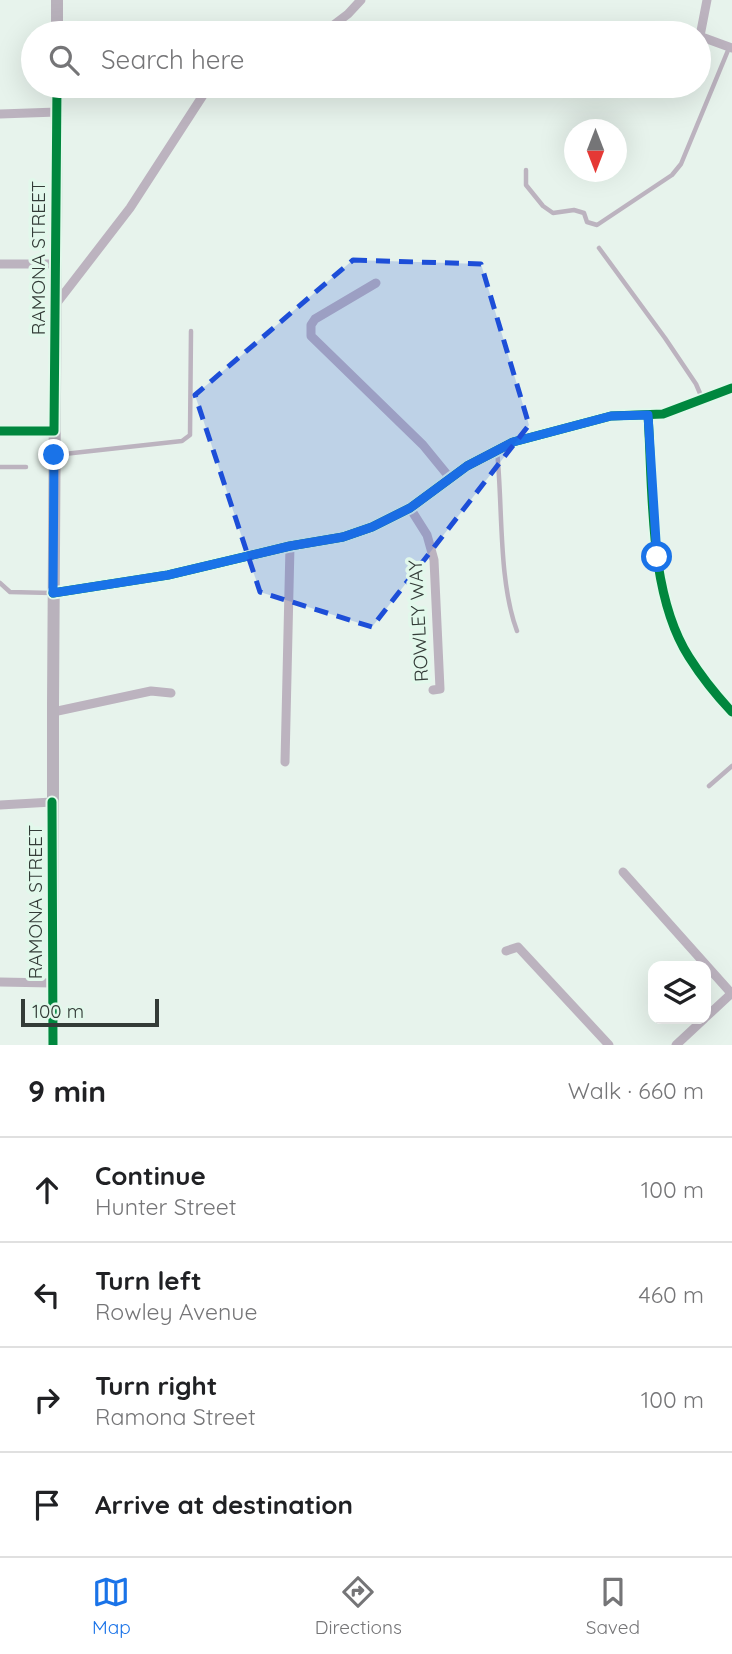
<!DOCTYPE html>
<meta charset="utf-8">
<style>
body{margin:0;font-family:Quicksand,sans-serif;background:#f2f2f2;color:#202124}
.controls{position:absolute;right:21px;bottom:21px;display:grid;overflow:hidden;border-radius:14px;box-shadow:0 7px 28px #0002}
.controls button{width:63px;height:63px;display:grid;place-items:center;padding:0;border:0;border-bottom:2px solid #e0e0e0;background:#fff;color:#202124;font:35px sans-serif}
.compass{position:absolute;left:564px;top:119px;width:63px;height:63px;border-radius:50%;background:#fff;box-shadow:0 7px 28px #0002;rotate:180deg}
.scale{position:absolute;left:21px;bottom:18px;width:138px;box-sizing:border-box;padding-left:7px;border:4px solid #333b37;border-top:0;font-size:19px;line-height:24px;white-space:nowrap;color:#333b37;-webkit-text-stroke:5px #e2f8eb;paint-order:stroke}
.stop{position:absolute;width:21px;height:21px;margin:-16px;border:5px solid #1a73e8;border-radius:50%;background:#fff}
.stop.end{background:#1a73e8;border-color:#fff;box-shadow:0 2px 7px #0008}
.list{margin:0;padding:0;list-style:none}
h2{display:flex;justify-content:space-between;align-items:center;height:91px;margin:0;padding:0 28px;font-size:30px}
h2 small{font-size:23px;font-weight:400;color:#757577}
.list li{display:grid;grid-template-columns:46px 1fr auto;gap:21px;align-items:center;box-sizing:border-box;height:105px;padding:0 28px;border-top:2px solid #e0e0e0}
.list b{display:block;font-size:26px;white-space:nowrap}
.list p{margin:0;font-size:23px;white-space:nowrap;color:#757577}
.list em{font-size:23px;font-style:normal;color:#757577}
.icon{flex:none;width:38px;height:38px;fill:none;stroke:currentColor;stroke-width:2;stroke-linecap:round;stroke-linejoin:round}
.map{position:relative;flex:none;width:732px;height:1045px;overflow:hidden}
.search{position:absolute;background:#fff;box-shadow:0 7px 28px #0002;left:21px;right:21px;top:21px;height:77px;display:flex;align-items:center;gap:18px;box-sizing:border-box;padding:0 24px;border-radius:38px;color:#757577;font-size:26px}
.sheet{height:511px;background:#fff}
nav{display:flex;justify-content:space-around;align-items:center;box-sizing:border-box;height:98px;border-top:2px solid #e0e0e0;background:#fff;font-size:19px;color:#757577}
nav a{display:grid;justify-items:center;gap:4px}
nav .on{color:#1a73e8}
.map>svg:first-child{display:block}
</style>
<div class="map">
<svg width="732" height="1045" viewBox="0 0 732 1045">
<rect width="100%" height="100%" fill="#e7f3ec"/>
<g fill="none" stroke-linecap="round" stroke-linejoin="round">
<path stroke="#bcb3bf" stroke-width="4.5" d="M526,170v15l17,21 10,7 21,-3 10,3 3,9 10,3 75,-50 9,-11 48,-116
M599,248l66,90 31,46 6,14
M497,451c6,56 1,129 20,180
M55,455l127,-14 8,-6 1,-104
M0,467h26
M0,583l10,9 42,1
M709,786l23,-20"/>
<path stroke="#bcb3bf" stroke-width="9" d="M323,33l25,-19 13,-14
M558,33l102,-5 27,5
M699,36l33,12
M700,36l7,-36
M0,114l57,-2
M0,264h56
M376,283l-61,36 -4,6v11l112,109 27,33
M56,304l74,-96 79,-122
M648,415c5,74 0,178 41,242 12,19 28,39 43,55
M410,508l17,27 7,25 6,129 -7,1
M53,593l115,-18 122,-29 53,-9 29,-10 38,-19 57,-42 46,-24 98,-26 52,-2 69,-26
M53,712l98,-21 20,2
M285,762l5,-216
M0,805l52,-3
M623,872l108,121
M506,951l12,-4 91,98
M0,982l52,1
M706,1017l26,-24
M676,1045l28,-26"/>
<path stroke="#b9b2bc" stroke-width="12" d="M57,0v33
M0,431h54
M53,1045v-341l4,-618"/>
<defs>
<path id="cycleway" d="M648,415c5,74 0,178 41,242 12,19 28,39 43,55
M0,431h54l3,-345
M53,593l115,-18 122,-29 53,-9 29,-10 38,-19 57,-42 46,-24 98,-26 52,-2 69,-26
M52,802l1,243"/>
</defs>
<use href="#cycleway" stroke="#e2f8eb" stroke-width="13"/>
<use href="#cycleway" stroke="#00873e" stroke-width="9"/>
</g>
<g fill="none" stroke-linecap="round" stroke-linejoin="round">
<path stroke="#1a73e8" stroke-width="9" d="M54,455l-1,138 115,-18 122,-29 53,-9 29,-10 38,-19 57,-42 46,-24 98,-26 37,-1 9,142"/>
</g>
<path fill="#1d4ed8" fill-opacity="0.2" stroke="#1d4ed8" stroke-width="5" stroke-dasharray="14 9" stroke-linejoin="round" d="M353,260l128,4 48,161 -157,202 -112,-35 -65,-197z"/>
<g text-anchor="middle" stroke-width="7" stroke-linejoin="round" paint-order="stroke">
<g font-size="19" fill="#333b37" stroke="#e2f8eb">
<text transform="translate(38 258) rotate(-90)" y="7">RAMONA STREET</text>
<text transform="translate(418 621) rotate(-93)" y="7">ROWLEY WAY</text>
<text transform="translate(35 902) rotate(-90)" y="7">RAMONA STREET</text>
</g>
</g>
</svg>
<div class="controls">
<button><svg class="icon" aria-label="layers" viewBox="0 0 24 24"><path d="M12 4l9 5-9 5-9-5zM3 14l9 5 9-5"/></svg></button>
</div>
<svg class="compass" viewBox="-18 -18 36 36"><path d="M0-13l5 13h-10z" fill="#e53935"/><path d="M0 13l5-13h-10z" fill="#757577"/></svg>
<div class="scale">100 m</div>
<div class="stop" style="left:657px;top:557px"></div>
<div class="stop end" style="left:54px;top:455px"></div>
<div class="search"><svg class="icon" aria-label="search" viewBox="0 0 24 24"><circle cx="10" cy="10" r="6"/><path d="M15 15l6 6"/></svg>Search here</div>
</div>
<section class="sheet">
<h2>9 min<small>Walk · 660 m</small></h2>
<ul class="list">
<li><svg class="icon" aria-label="ahead" viewBox="0 0 24 24"><path d="M12 20V5M6 11l6-6 6 6"/></svg><div><b>Continue</b><p>Hunter Street</p></div><em>100 m</em></li>
<li><svg class="icon" aria-label="left" viewBox="0 0 24 24"><path d="M17 20v-9H6M10 6l-5 5 5 5"/></svg><div><b>Turn left</b><p>Rowley Avenue</p></div><em>460 m</em></li>
<li><svg class="icon" aria-label="right" viewBox="0 0 24 24"><path d="M7 20v-9h11M14 6l5 5-5 5"/></svg><div><b>Turn right</b><p>Ramona Street</p></div><em>100 m</em></li>
<li><svg class="icon" aria-label="arrive" viewBox="0 0 24 24"><path d="M6 21V4h12l-3 4 3 4H6"/></svg><div><b>Arrive at destination</b></div></li>
</ul>
</section>
<nav>
<a class="on"><svg class="icon" aria-label="map" viewBox="0 0 24 24"><path d="M3 6l6-2 6 2 6-2v14l-6 2-6-2-6 2zM9 4v14M15 6v14"/></svg>Map</a>
<a><svg class="icon" aria-label="directions" viewBox="0 0 24 24"><path d="M12 3l9 9-9 9-9-9zM9 14v-3h6M13 9l2 2-2 2"/></svg>Directions</a>
<a><svg class="icon" aria-label="saved" viewBox="0 0 24 24"><path d="M7 4h10v16l-5-4-5 4z"/></svg>Saved</a>
</nav>
